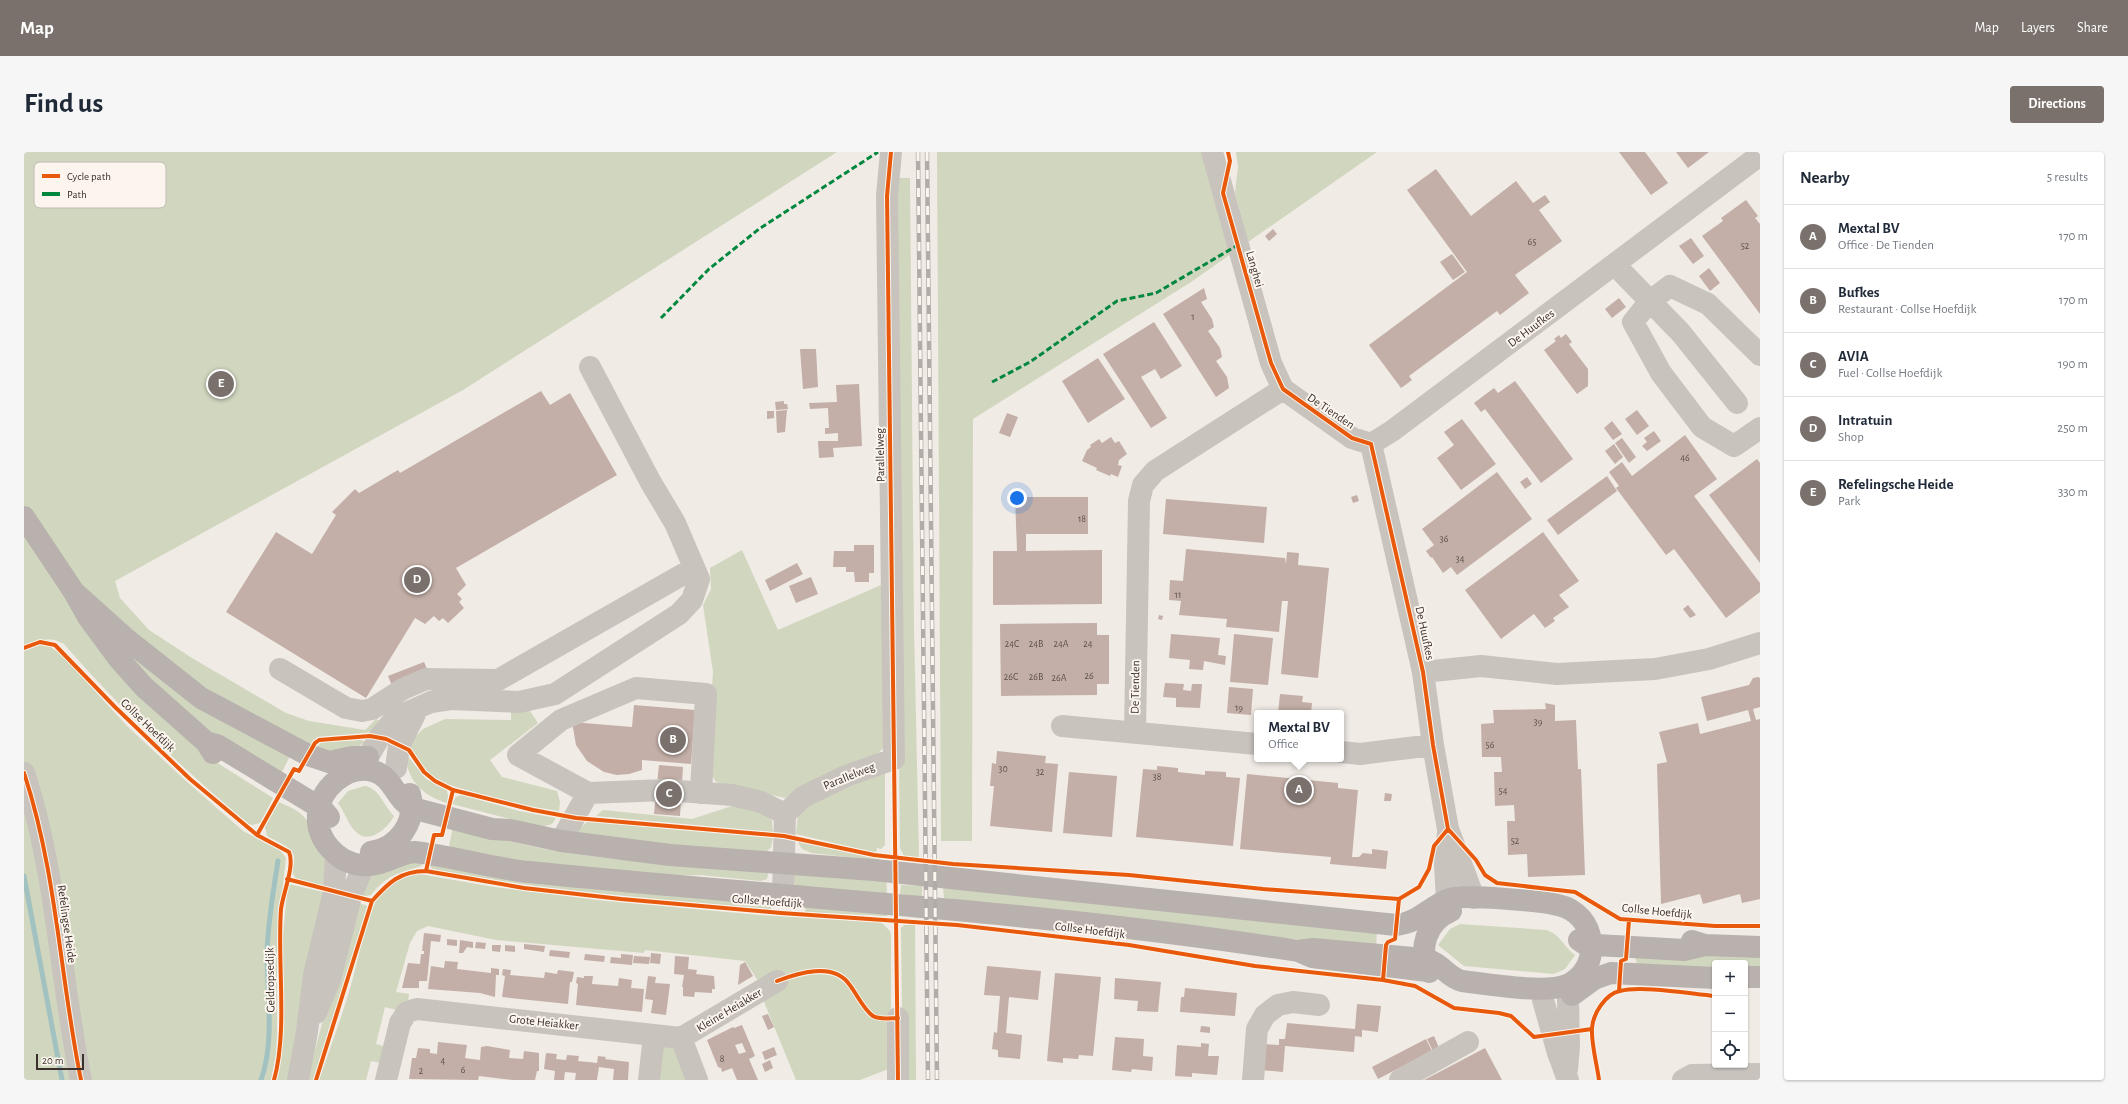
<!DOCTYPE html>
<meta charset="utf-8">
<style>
body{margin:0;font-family:"Alegreya Sans",sans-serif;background:#f6f6f7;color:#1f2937}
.controls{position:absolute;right:12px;bottom:12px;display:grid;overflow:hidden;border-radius:4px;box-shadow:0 1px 3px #0004}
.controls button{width:36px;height:36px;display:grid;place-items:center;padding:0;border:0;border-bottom:1px solid #e0e1e3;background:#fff;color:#1f2937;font:20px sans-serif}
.scale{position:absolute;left:12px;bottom:10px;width:48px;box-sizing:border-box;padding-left:4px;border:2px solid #3b302b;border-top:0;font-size:11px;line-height:14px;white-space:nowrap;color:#3b302b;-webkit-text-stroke:3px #fbf5ee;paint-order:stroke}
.you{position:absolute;left:993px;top:346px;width:14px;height:14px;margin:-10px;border:3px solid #fff;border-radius:50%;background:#1a73e8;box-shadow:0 0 0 6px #1a73e833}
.badge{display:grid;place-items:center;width:26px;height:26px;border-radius:50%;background:#7a716c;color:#fff;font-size:13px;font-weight:700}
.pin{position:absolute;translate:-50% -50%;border:2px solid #fff;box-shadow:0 1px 4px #0006}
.popup{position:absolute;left:1230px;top:558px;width:90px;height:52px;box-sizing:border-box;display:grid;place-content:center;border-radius:4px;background:#fff;filter:drop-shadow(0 1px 3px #0005);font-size:13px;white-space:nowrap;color:#747a83}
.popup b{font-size:15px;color:#1f2937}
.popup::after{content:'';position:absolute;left:50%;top:100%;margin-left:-8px;border:8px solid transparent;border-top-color:#fff}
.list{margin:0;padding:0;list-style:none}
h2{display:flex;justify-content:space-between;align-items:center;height:52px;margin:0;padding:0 16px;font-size:17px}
h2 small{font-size:13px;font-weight:400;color:#747a83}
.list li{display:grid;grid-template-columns:26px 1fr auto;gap:12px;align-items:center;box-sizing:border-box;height:64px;padding:0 16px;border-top:1px solid #e0e1e3}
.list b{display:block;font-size:15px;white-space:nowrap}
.list p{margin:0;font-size:13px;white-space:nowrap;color:#747a83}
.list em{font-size:13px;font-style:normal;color:#747a83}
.icon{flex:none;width:22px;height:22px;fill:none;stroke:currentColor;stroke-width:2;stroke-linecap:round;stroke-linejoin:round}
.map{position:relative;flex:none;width:1736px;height:928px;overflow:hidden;border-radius:4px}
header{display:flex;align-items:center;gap:24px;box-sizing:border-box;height:56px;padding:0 20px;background:#7a716c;color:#fff}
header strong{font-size:19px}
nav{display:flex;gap:22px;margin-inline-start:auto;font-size:14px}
.intro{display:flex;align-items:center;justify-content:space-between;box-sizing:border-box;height:96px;padding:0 24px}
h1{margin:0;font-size:28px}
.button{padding:10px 18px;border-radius:4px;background:#7a716c;color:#fff;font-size:14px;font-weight:700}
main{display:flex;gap:24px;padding:0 24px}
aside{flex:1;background:#fff;border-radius:4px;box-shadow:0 1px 3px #0004}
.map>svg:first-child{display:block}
</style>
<header>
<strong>Map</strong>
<nav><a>Map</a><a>Layers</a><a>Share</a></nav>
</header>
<div class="intro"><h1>Find us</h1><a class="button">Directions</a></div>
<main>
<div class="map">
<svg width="1736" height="928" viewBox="0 0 1736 928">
<rect width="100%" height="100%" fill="#f0ebe5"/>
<path fill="#d1d6bf" d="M0,0h813l-374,238 -348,191 5,17 29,32 43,28 94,55 23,8 56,9 11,-11 6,3 -6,10 -59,5 -9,13 -104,-56 -110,-96 -10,-12 -18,10 126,147 27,21 54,34 -13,25 -8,2 -3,-1c-67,-55 -128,-115 -185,-180l-9,-4 -9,-1 6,9 9,6 66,72 59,55 57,50 37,19 6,8 -9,77v98l-1,21 -5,26h-247z
M913,0h267l27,102 -40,28 -218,137 -1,422h-31z
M1212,0h141l-129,90 -13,-50 3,-25z
M869,26h17l4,449 5,231 -15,-2 -4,-8z
M718,398l36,80 103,-45 5,154 -3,9 -7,8 -82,36 -9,6 -69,-16 -9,-15 6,-95 -10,-67 8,-16 -1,-21z
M95,487l172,115 -12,24 -73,-49 -67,-61z
M504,556l10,15 -48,37 12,17 55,14 3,11 -1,9 -39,-6 -78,-22 -13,-10 -22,-28 16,-16 22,-10 66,1v-10z
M337,588l5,2 -16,9h-36l7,-9z
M382,602l20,25 21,11 1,7 -1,6c-24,-7 -41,-23 -41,-49z
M861,620v73l-4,4 -4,-1 -1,5 -80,-19 2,-20 5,-10z
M341,634c14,2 19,20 29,30 -6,12 -25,29 -38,16 -7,-6 -12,-21 -18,-29l10,-12z
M438,643l57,16 37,7 -4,6 -11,3 -89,-23 4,-7z
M255,650c8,4 18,7 24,14 19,19 23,46 26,72l-33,-9 -4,-7c0,-5 3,-11 2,-16 -3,-10 -19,-15 -27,-20l-2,-9z
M708,654l34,7 6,8 1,11 -177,-16 7,-6 89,9z
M564,669l185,17 -2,9 -6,7 -138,-11 -51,-11z
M429,674c40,10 81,23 122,28 64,9 130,9 195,12l-3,13 -6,2 -61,-6 -71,2 -181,-25z
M773,689l89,20 -75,-8 -9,-4z
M401,707l-4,7c-24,8 -33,8 -50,29l-10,2 8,-19 6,-4z
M407,708l341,39 -1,10c-113,-10 -227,-18 -339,-40l-2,-3z
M395,722l75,13 103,13 162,15 122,7 9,9 1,4v133l-31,12h-64l-34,-83 -2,-13 -15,-23 -100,-11 -1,3 -148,-13 -68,-14 -11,5 -7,12 -14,49 13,2 -1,10 -8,7 -15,-4 -9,37 14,4 -4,16 -15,-3 -5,19h-47c11,-32 23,-63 32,-95 8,-25 14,-71 29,-90 10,-13 23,-19 39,-21z
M769,722l93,2 1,18 -92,-8z
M264,732l40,9 -40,187h-11l5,-28 1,-117z
M877,733l21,1v11l-22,-3z
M919,736l434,42 -1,19 -432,-51z
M331,749l12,5 -22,78 -32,96h-6z
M782,751l81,6v7l-82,-4z
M881,772l10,1 1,155h-13l-2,-152z
M1436,772l86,6c14,4 18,17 29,25l-10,14 -11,5 -90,-8 -26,-21 12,-16z
M1613,800l123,5v15h-15v-9h-30v10l-77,-6 -3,-10z
M641,892l11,2 15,34h-34l3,-31z"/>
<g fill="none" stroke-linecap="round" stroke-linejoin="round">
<path stroke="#a1c2c1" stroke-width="5" d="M0,724l38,204
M237,928c14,-38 6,-88 6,-128 1,-30 6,-60 11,-91"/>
</g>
<path fill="#c3afa7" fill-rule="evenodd" d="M1595,0h26l23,31 -17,12z
M1652,0h33l-21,16z
M1412,17l35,47 45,-35 17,22 12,-8 5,7 -11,8 23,31 -47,34 14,18 -29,22 -3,-4 -88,65 3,4 -11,8 -32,-43 98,-73 -60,-82z
M1722,48l12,16 -3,2 5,6v90l-58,-78 21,-15 -2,-3z
M1249,77l4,5 -8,7 -4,-5z
M1667,86l13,18 -11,8 -14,-18z
M1428,102l13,18 -12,8 -13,-18z
M1685,116l11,15 -10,8 -11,-15z
M1180,136l3,11 -6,3 11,17 2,8 -6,4 12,17 2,9 -6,4 11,16 2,11 -13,9 -53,-83z
M1595,146l7,9 -14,11 -7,-9z
M1130,170l28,44 -21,13 -6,-10 -14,8 26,41 -16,10 -48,-74z
M1542,182l6,8 -3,2 19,25v17l-11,8 -33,-44 12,-9 -2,-2 5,-4 2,3z
M776,197h16l2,38 -15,2z
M1074,206l27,41 -37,24 -26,-42z
M1491,229l58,78 -32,24 -56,-74 -4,3 -7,-9 20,-15 4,5z
M835,232l3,62 -29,2 1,9 -15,1 -1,-17h20v-8l-13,1v-6h4l-1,-20 -18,1 -1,-6 28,-1 -1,-17z
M517,239l9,14 20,-12 47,82 -161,93 10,17 -9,9 5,5 -3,3 5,6 -16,15 -5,-5 -4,3 -5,-5 -9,8 -10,-6 -49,80 -140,-86 50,-80 36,22 24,-39 -4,-3 23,-23 4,4 39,-23 2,3z
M760,249v3h3l1,5 -12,1 -1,-8z
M763,258l-2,22 -8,1 -1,-22z
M1613,258l12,16 -12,9 -12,-16z
M743,259h7v7l-7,1z
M983,261l11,4 -8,20 -11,-4z
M1438,267l34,45 -35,26 -24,-32 17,-13 -10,-13z
M1588,269l10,13 -9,6 -9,-12z
M1630,279l7,10 -14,10 -5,-5 5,-4 -3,-4z
M1661,283l32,44 -23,17 66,87v9l-34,26 -52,-69 -8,6 -50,-67 3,-2 -10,-14 13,-10 10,14z
M1087,285l4,6 4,-2 8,13 -8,6 -1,5 4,1 -4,11 -7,-3 -1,2 -14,-6 1,-2 -15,-7 5,-11 4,-3 -1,-2 9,-6 3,4z
M1598,286l14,19 -7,6 -14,-20z
M1590,292l9,13 -8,7 -10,-13z
M1733,307l3,4v100l-51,-68z
M1473,320l35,47 -75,56 -6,-8 -8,6 -11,-16 -1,1 -5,-7 8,-6 -12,-16z
M1583,324l10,15 -59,44 -11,-15z
M1503,325l5,7 -7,5 -5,-7z
M1333,343l2,6 -6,2 -2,-6z
M991,345h73v37h-62v17l76,-1v54l-109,1v-54h24z
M1142,347l101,8 -3,36 -101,-9z
M1519,380l36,49 -20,14 10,12 -16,11 2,3 -10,7 -11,-14 -33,25 -36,-49z
M830,393h20v28h-5v9h-14l-1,-10h-8v-5h-13l1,-16h20z
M1162,397l99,9 1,6 1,-12 12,1 -1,12 31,3 -11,110 -37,-4 7,-73h-6l-3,31 -53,-5 1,-8 -48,-4 2,-14 -12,-1 1,-20 13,1z
M773,411l6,11 -33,17 -5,-11z
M787,425l7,17 -22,9 -7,-17z
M1664,453l8,10 -6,3 -7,-9z
M1135,463l4,1 -1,4 -4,-1z
M1073,471v12h12v49h-12v11l-96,1 -1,-72z
M1147,482l49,4 -2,17 8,1 -1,9 -21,-4 -1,9 -14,-1 1,-9 -21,-2z
M1210,482l39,4 -5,47 -38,-3z
M400,510l9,21 -36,15 -9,-22z
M1734,525l2,1v29l-7,2 3,11 4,-1v180l-18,4 -2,-9 -37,10 -3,-10 -39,10 -4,-140 10,-2 -8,-30 39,-9 2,11 51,-13 -3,-11 -41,11 -6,-24 48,-12 4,-7z
M1141,531l19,1 -1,6 8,1 1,-7h10l-2,24 -24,-1v-9l-13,-1z
M1205,535l24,2 -2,26 -24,-2z
M1256,542l23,2 -1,6 10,1 -1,10h-33z
M1521,551l10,2v16l21,-1 2,49h3l4,106 -57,2 -1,-23 -19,1 -1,-34h8l-1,-16 -19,1 -1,-34h8l-1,-15h-19l-1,-33 13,-1 -1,-13 53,-1z
M610,553l61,5 -4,54 -49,-4v10l-13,4 -12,1 -13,-3 -17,-11 -11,-16 -4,-23 60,5z
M973,599l49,5 -1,7 13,1 -6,68 -62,-6 4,-40h-4l2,-23 4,1z
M635,613l24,2 -3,49 -26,-2z
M1133,614l21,2v4l27,3v-4l21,1v5l14,1 -7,68 -97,-9 7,-68 14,1z
M1045,620l48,4 -5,61 -49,-4z
M1223,622l91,9v5l20,2 -6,67h7l4,-4 9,1v-5l16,2 -2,18 -56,-5 1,-7 -91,-8z
M1361,641l7,1 -1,7h-7z
M400,781l17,2 -1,7 -9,-1 -4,40h-8v7h-17l6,-25 12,1 1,-10h3v-3h-2z
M423,787l10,1v6l-10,-1z
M436,788l13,2v6l-6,-1 -4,6h-4z
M452,790l10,1 -1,6 -10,-1z
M500,792l21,2 -1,6 -20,-3z
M468,793h9l-1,7 -8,-1z
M481,793l10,1v6l-10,-1z
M526,798l20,2 -1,6 -20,-2z
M627,801l10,1 -1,10 -10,-1z
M561,802l20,2 -1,6 -20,-2z
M597,802l12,1 -1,10 -22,-2 1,-6 10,1z
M610,804l16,1 -1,7 -16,-1z
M651,804l14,1 -1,12 9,1 -1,4 18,2 1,13h-3v4l-17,-1 -1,5 -11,-1v-9h-1l2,-12 -10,-1z
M421,809l13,1 -1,7 34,4v-5l8,1v6h-3l-1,22 -15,-4 -52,-4 3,-23 13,2z
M721,810l8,14 -15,9 2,-20z
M963,814l54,5 -3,29 -29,-3 -3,36 16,2 -2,24 -22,-2v-7l-6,-1 2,-17 3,1 3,-37 -16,-1z
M479,817l8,1 -1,5 34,3 1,-6 12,2 1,-4 16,2 -2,10h-2l-2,22 -66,-7 3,-21 -3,-1z
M1031,821l46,4 -8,79 -14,-1 -1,4 -15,-1v5l-16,-2z
M560,824h9l-1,8 26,2 1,-8 13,2 -1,8 13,1 -2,23 -66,-7 2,-21 -2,-1 1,-6 7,1z
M624,824l8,1 -1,6 15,1 -4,31 -15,-2 2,-13 -8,-1z
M1091,826l46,4 -3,30 -21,-1 1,-10 -24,-2z
M1161,836l52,5 -2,23 -55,-4 1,-15h3z
M1333,852l24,2 -3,26 -16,-2v7l-7,-1 -1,16 -69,-6 -2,26 -23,-2 2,-26 17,1v-6h6l2,-16 68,6z
M744,862l6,13 -6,3 -6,-14z
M718,873l13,31 -6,3 9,21h-21l-5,-12 -10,4 -1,-4 -3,-1 -11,-27 26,-13 1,1zM718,891l4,9 -7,2 -4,-9z
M1177,874l9,1v6l-10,-1z
M1410,884l6,14 -6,3 -7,-14z
M1091,885l29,2 -1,17 10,1 -1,14 -20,-2 -1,3 -19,-2z
M1402,887l6,12 -54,28 -6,-12z
M414,890l29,3 -2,13 7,1 8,1 1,-13 6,-1 23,4 -1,8 14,1 1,-8 15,2v18h-2l-2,9h-22l-34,-4 -1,4 -69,-1 3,-21h4l2,-10 12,1v4l7,1z
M1177,891l8,1 -1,12h11l-2,19 -25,-2v4l-17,-1 2,-31 24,2z
M750,895l3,8 -12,5 -3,-8z
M1461,896l17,32h-78z
M522,901l11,1 -1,5 10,1 1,-5 12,1 -1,5 10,1 9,1 1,-7 8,1 -1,2 24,3 -1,18h-15l1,-11 -15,-2 -2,13h-22l1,-7 -11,-1 -1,8h-10l1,-9 -11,-2z
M746,908l3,8 -8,4 -3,-8z"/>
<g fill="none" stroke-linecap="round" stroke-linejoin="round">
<path stroke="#c9c3be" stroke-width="22" d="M1188,0l59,211 12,26 69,49 19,6
M1591,113l66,68 56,70
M1736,203l-52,-51 -38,-18 -21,16 -16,20 28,51 41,54 32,19 26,-18
M1347,292l21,-13 368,-276
M1347,292l52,228 10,73 15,84 26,69
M256,517l66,39 16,3 10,-2 31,-20 23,-10 72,1 196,-112
M1399,520l58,-6 76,8 98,-5 54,-10 51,-16
M1038,574l195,18
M1111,580l4,-231 4,-16 12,-14 128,-82
M1317,600l19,2 73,-9
M344,605l11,-19 13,-16 14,-9 25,-11 20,-3 68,3 36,-8 124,-80 13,-14 7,-21 -24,-56 -25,-42 -60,-114
M372,616l3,-22 18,-36
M0,621c33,100 36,205 57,307
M564,641l-70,-38 43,-35 75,-32 70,6 -5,99
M537,689l27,-48 78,-3 66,5 29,7 24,12
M759,744l2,-82 18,-17 43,-21 48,-17 -7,-563 4,-44
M1423,748l-2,-35 3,-33
M1519,848l15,53 10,27
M292,861l14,-33 21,-84 13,-31
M874,866v62
M657,886l96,-57
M657,886l16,42
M1543,917l2,-23 -1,-49
M274,928l9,-48 7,-57 20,-83 2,-37
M362,928l14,-57 7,-11 10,-3 264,29
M625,928l5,-44
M1229,928l4,-51 8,-14 13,-10 15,-3 26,3
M1376,928l68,-38
M1659,928l9,-5 68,-1"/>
<path stroke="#b8b1ad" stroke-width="22" d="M0,365l50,75 14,25 31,42 25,28 62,55 7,11
M50,440l50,45 77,61 107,57 21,7 23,-5h16
M182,590l11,3 97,59 10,7 5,6
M347,700c28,-4 46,-31 39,-58
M1555,788l6,4 12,1 87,5 21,-5
M1668,789l13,4 55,2
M1274,799l15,-2 111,10c19,4 21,17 38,22 25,3 83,13 105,4 37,-17 30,-72 -9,-80 -16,-4 -95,-11 -108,-6 -20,7 -31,24 -54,26l-522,-55 -204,-15 -109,-14 -51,-11 -18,-1 -80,-21c-17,-9 -19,-32 -39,-37 -26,-7 -54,18 -55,44 -2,24 19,48 44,50 19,2 34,-11 52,-13 39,4 76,16 115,20 256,26 514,39 769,79l14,6 116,14
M1405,820c-11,-23 -3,-50 22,-61
M1721,825h15
M1548,843l22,-16 17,-6 104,5"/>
<defs>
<path id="rail" d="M894,0l10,928
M903,0l10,928"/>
</defs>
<use href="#rail" stroke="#b1aca8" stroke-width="4.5"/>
<use href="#rail" stroke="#fbf5ee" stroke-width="3" stroke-dasharray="9" stroke-linecap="butt"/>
<path stroke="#00873e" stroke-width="3" stroke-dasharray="6 3" stroke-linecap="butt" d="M637,166l48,-49 50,-40 119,-77
M968,230l38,-20 87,-61 39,-8 82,-48"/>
<defs>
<path id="cycleway" d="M867,0l-4,44 11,884
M1204,0l2,9 -7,32 48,170 12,26 69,49 19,6 52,228 10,73 15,84 28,31 9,15 12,8 78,9 45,27 95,7h45
M0,496l16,-6 15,3 60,62 75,72 67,56 32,17c6,14 -6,41 -8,57 -4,54 7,121 -7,171
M0,621c33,100 36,205 57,307
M233,683l37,-66 5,2 16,-28 4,-3 51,-4 16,3 23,11 15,22 11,9 18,9 80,20 43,8 208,18 90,19 79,9 176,11 134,14 136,10 20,-12 10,-18 5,-23 14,-17
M402,719l8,-36h8l11,-45
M263,727l85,22c16,-18 28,-30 54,-30l98,17 97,11 160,14 176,12 172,20 126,21 128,14 32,6 39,22 45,5 12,3 23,21
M1359,828l3,-35 2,-3 7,-3 4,-40
M753,829c21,-8 56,-19 72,3 8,10 14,25 24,32 7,4 17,2 25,2
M1595,839l2,-30 5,-2 3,-39
M1510,885l58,-8
M292,928l56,-179
M1575,928c-2,-16 -8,-36 -7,-52 1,-14 13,-34 28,-37 22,-6 71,3 95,5"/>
</defs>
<use href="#cycleway" stroke="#fbf5ee" stroke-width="6"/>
<use href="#cycleway" stroke="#e8590c" stroke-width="4"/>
</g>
<g text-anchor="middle" stroke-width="4" stroke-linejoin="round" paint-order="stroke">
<g font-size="10" fill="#5d504a">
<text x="1508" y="93">65</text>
<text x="1721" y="97">52</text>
<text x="1169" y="168">1</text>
<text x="1661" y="309">46</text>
<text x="1058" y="370">18</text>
<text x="1420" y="390">36</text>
<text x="1436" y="410">34</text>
<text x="1154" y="446">11</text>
<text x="988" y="495">24C</text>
<text x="1012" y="495">24B</text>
<text x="1037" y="495">24A</text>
<text x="1064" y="495">24</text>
<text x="1065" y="527">26</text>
<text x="987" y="528">26C</text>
<text x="1012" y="528">26B</text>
<text x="1035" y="529">26A</text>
<text x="1215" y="559">19</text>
<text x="1514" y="573">39</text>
<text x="1466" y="596">56</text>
<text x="979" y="620">30</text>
<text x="1016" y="623">32</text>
<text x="1133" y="628">38</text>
<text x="1479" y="642">54</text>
<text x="1491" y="692">52</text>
<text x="698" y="910">8</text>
<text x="419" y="912">4</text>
<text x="439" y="921">6</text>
<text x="397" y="922">2</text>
</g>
<g font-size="12" fill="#3b302b" stroke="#fbf5ee">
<text transform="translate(1231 117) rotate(74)" y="4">Langhei</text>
<text transform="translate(1507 176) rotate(-37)" y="4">De Huufkes</text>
<text transform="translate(1307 259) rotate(34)" y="4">De Tienden</text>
<text transform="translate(856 303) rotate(-91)" y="4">Parallelweg</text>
<text transform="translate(1401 481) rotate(78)" y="4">De Huufkes</text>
<text transform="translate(1111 535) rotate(-89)" y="4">De Tienden</text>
<text transform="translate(124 573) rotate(44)" y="4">Collse Hoefdijk</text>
<text transform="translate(825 624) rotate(-22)" y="4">Parallelweg</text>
<text transform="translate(743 749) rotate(4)" y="4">Collse Hoefdijk</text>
<text transform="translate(1633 759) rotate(6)" y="4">Collse Hoefdijk</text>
<text transform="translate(43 772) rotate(82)" y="4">Refelingse Heide</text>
<text transform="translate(1066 778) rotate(7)" y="4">Collse Hoefdijk</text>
<text transform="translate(246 828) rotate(-91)" y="4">Geldropsedijk</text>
<text transform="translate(705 858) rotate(-31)" y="4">Kleine Heiakker</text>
<text transform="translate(520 870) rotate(6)" y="4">Grote Heiakker</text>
</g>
</g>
<rect x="10" y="10" width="132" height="46" rx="6" fill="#fbf5ee" stroke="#c1bab4" stroke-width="1"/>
<rect x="18" y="22" width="18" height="4" fill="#e8590c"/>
<rect x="18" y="40" width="18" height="4" fill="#00873e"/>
<g font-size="11" fill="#3b302b">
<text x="43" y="28">Cycle path</text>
<text x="43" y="46">Path</text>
</g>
</svg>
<div class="controls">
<button>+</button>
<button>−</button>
<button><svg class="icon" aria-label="locate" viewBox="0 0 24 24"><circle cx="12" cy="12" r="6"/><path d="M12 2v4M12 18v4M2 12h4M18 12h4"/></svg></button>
</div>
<div class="scale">20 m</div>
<div class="you"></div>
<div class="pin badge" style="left:1275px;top:638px">A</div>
<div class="popup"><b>Mextal BV</b>Office</div>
<div class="pin badge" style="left:649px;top:588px">B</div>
<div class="pin badge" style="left:645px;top:642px">C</div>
<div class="pin badge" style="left:393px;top:428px">D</div>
<div class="pin badge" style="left:197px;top:232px">E</div>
</div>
<aside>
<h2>Nearby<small>5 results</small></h2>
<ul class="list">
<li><span class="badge">A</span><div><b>Mextal BV</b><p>Office · De Tienden</p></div><em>170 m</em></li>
<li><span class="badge">B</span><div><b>Bufkes</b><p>Restaurant · Collse Hoefdijk</p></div><em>170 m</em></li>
<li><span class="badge">C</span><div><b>AVIA</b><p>Fuel · Collse Hoefdijk</p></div><em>190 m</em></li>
<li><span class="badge">D</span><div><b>Intratuin</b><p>Shop</p></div><em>250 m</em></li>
<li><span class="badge">E</span><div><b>Refelingsche Heide</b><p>Park</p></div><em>330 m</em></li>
</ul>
</aside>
</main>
